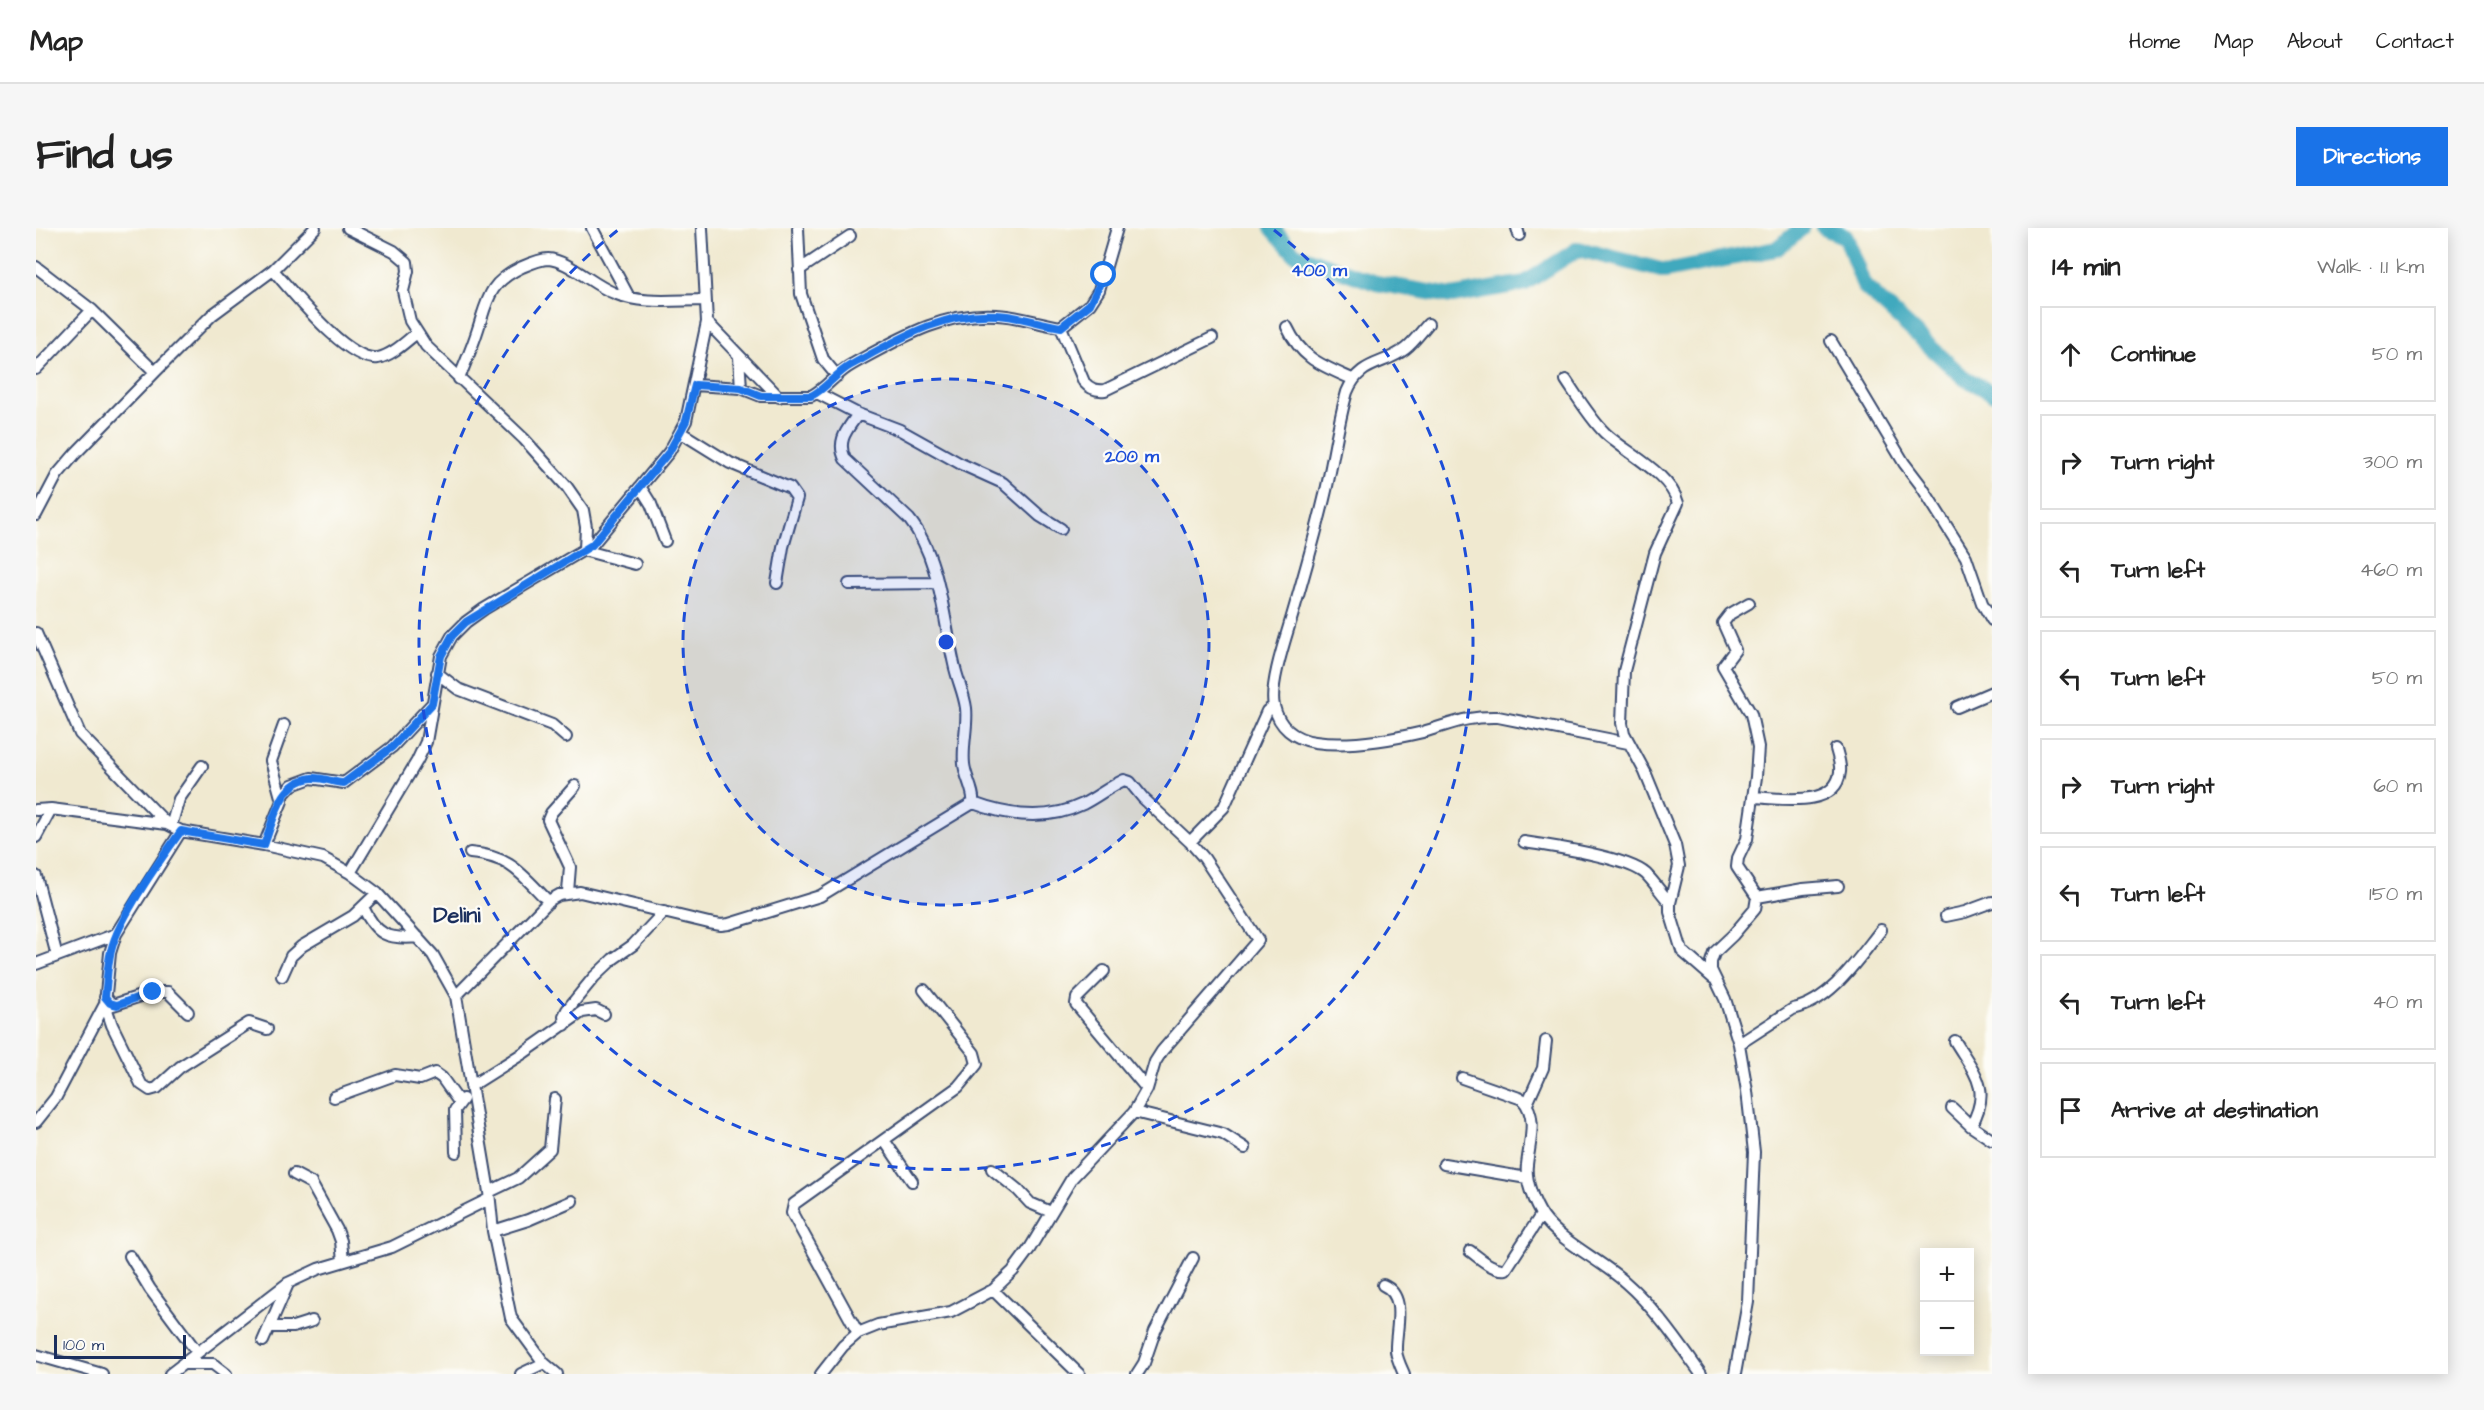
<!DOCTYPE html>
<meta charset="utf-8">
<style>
body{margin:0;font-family:"Architects Daughter",sans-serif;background:#f6f6f6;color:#222}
.controls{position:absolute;right:18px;bottom:18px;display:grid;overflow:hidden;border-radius:0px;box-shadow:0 3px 15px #0003}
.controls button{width:54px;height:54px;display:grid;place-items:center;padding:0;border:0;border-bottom:2px solid #e0e0e0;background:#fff;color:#222;font:30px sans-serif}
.scale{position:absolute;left:18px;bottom:15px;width:132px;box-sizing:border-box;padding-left:6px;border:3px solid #1b2f5e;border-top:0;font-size:16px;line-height:21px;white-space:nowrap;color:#1b2f5e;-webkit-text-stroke:4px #fdfcf7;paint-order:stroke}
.stop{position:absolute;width:18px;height:18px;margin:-14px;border:4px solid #1a73e8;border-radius:50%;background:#fff}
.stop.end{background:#1a73e8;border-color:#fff;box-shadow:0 2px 6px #0008}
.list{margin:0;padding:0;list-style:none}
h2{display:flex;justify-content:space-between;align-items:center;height:78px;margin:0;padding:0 24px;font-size:26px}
h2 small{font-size:20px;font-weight:400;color:#767676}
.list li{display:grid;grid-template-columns:39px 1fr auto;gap:18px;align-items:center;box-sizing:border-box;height:96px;margin:0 12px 12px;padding:0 12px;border:2px solid #e0e0e0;border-radius:0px}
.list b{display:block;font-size:22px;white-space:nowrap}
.list em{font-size:20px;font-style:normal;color:#767676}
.icon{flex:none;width:33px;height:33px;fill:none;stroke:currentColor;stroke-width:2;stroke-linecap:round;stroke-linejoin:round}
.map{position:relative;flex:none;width:1956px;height:1146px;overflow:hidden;border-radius:0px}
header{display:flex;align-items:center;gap:36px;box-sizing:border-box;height:84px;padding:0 30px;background:#fff;border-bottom:2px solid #e0e0e0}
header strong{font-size:28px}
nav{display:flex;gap:33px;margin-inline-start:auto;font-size:21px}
.intro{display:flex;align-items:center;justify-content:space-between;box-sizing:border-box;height:144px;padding:0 36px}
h1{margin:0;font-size:42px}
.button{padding:15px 27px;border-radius:0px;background:#1a73e8;color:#fff;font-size:21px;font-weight:700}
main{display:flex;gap:36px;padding:0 36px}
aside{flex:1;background:#fff;border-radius:0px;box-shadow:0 3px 15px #0003}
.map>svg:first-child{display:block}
</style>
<header>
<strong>Map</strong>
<nav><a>Home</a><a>Map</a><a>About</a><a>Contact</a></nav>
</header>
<div class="intro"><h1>Find us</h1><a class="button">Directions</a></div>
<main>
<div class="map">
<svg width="1956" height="1146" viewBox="0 0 1956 1146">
<rect width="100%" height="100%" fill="#fdfcf7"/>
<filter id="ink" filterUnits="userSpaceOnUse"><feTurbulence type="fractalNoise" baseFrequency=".0167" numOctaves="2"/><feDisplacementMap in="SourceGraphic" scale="12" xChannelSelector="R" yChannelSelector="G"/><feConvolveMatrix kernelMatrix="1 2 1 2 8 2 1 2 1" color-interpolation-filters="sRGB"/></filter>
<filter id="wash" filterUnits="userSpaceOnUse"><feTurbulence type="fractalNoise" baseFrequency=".008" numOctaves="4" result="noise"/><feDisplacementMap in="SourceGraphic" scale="24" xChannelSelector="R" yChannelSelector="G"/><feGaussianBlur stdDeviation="1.35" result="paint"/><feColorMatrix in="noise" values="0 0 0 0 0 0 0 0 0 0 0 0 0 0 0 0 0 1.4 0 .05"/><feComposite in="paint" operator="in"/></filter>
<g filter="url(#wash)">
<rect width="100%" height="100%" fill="#f0e9d0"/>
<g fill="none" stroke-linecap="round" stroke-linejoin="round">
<path stroke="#3fa9be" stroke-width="16" d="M1236,0l23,26 81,29 76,13 73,-13 53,-34 87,22 111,-22 26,-21
M1788,0l22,9 18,49 99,91 29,16"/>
</g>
</g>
<g filter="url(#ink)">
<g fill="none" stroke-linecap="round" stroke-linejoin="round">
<defs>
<path id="minor" d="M312,0l46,23 13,11 1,9 -5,20 7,30 16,25 98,93 43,48 16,23 3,17 -1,22
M556,0l37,69
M762,0l3,66 22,65 14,17
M1481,0l2,7
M0,39l56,43 63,62
M237,42c20,22 74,92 105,88 15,-3 28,-17 39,-25
M763,42l51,-34
M671,94l72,75
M1392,96c-7,8 -14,18 -23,25 -22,17 -45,11 -58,43 -10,35 -14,71 -23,107 -9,38 -20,76 -31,114 -6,21 -24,72 -19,93 5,21 20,33 41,36 35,5 74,-2 108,-10 29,-8 43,-16 75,-15l130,26
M1025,99l23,55c6,7 12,9 21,8l107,-52
M1251,99c15,32 34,38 65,52
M1795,113l73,122 16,21 46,73 16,46 10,17
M703,129l2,31
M0,141l56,-59
M423,151c6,-16 13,-31 18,-47 11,-33 11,-49 45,-65 7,-3 19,-8 26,-8 20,1 46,27 66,34 28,12 61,7 91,7
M1530,152c12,18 24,38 39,53 21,20 65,40 73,70l-23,50 -31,118 -2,52 2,10 21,39 30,73 4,21 -9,37v9l12,39 31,27
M659,157l46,3 20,8h50c15,-7 25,-23 40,-31 46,-25 92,-54 146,-50 22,1 43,9 64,12l29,-23 9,-14 18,-62
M781,165l41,21 42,16 61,34 42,19 37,33 21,13
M644,204l50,31 60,25 7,10 -14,49 -6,36
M605,260l10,16 14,37
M0,287l21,-40 18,-21 80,-82 57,-57 61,-45 42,-42
M547,322l52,14
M813,356l88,-1
M0,405l44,101 87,90 14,7 83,14 59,13 27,15 27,20 56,62 23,41 33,196 4,39 18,87 33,45 13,11
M401,445l21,16 94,36 14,12
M1921,479l35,-15
M246,568l10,-11 19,-7 33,5 48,-36 39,-42
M1717,569c26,1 83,12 87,-25 1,-7 -2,-16 -4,-23
M0,582l15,-1 116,15
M135,598l8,-27 23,-33
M0,609l15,-28
M1154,614l34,-35 43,-96 7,-5
M1488,614c27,4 103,15 122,32 8,8 16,20 24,29
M228,617l18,-44 -11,-40 13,-36
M434,625c41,3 52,22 79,49
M314,645l67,-112 9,-19 15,-86 11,-20 14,-14 18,-13 108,-64 77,-93 17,-31 21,-99 -5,-94
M0,648l21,80
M532,664l2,-25 -22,-47 3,-7 24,-27
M1721,669l46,-8 35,-3
M327,679c13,28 25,33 55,30
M1910,688l19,-4 27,-10
M0,736l80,-30
M1068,743l-27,27 -1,6 71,85
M246,748l9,-20 11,-10 51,-30 24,-23
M420,768l94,-96 9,-5 21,-3 129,31 12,2 8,-1 91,-28 153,-93c2,-11 -8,-26 -9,-39 -2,-19 4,-38 2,-56 -2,-15 -9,-29 -12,-44 -11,-47 -14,-107 -45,-145l-64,-60c-9,-19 3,-30 13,-45
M69,769l8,8 40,-13h15l20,20
M69,776l7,21 29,59 9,6 7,-2 23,-21 69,-44 18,6
M529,797l-1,-9 3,-6 27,-33 19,-18 20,-14 31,-33
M1919,813c20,33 37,48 16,85
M1703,816l54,-35c38,-8 65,-50 88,-79
M1426,850l60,21c17,18 7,44 5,66 -2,15 7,39 16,52 17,24 59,44 82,65 30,26 53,60 76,92
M435,858l54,-34 57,-40 14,-2 8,4
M298,869l61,-22 25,4 15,-6 7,5 17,24
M1491,876l16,-36 3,-27
M1916,880l19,18 21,14
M1098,884l89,22 22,14
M0,894l20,-25 49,-93 5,-51 6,-19 65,-103
M848,912l28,41
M420,924l-1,-42 8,-11
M1408,936l83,14
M956,941l26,21 12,13 21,9
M258,946l17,9 26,47 4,11 2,20
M453,964l29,-14 32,-29 5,-50
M457,1003l35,-11 44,-19
M1434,1023c10,7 23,20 36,18l35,-54
M94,1028l20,33 47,63
M1347,1057c25,11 12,44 13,66 1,8 5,16 8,23
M957,1062l86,84
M235,1099h22l19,-6
M822,1105l-66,-120 2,-9 164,-117 19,-23 -3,-11 -50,-63
M227,1113l25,-57
M0,1127l66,19
M146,1136h31l13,10
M134,1146l118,-91 30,-14 74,-22 97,-48
M485,1146l23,-11
M785,1146l22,-28 15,-13 20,-8 73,-13 42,-22 20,-19 17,-23 42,-70 62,-66 13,-23 8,-27 7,-11 96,-111 -54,-82 -14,-16 -47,-44 -13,-16 -6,-2c-15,7 -27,17 -41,24 -35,17 -75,12 -110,-1
M1101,1146l7,-11 11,-32 38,-73
M1699,1146l13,-72 6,-150 -7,-61 -8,-47 -14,-45 -14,-29v-8l3,-9 19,-18 22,-26 2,-12 -20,-30 1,-9 9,-19 9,-62 2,-30 -7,-33 -28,-48 12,-16 -12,-27 7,-9 19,-11"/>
</defs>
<use href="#minor" stroke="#3b4b6f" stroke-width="14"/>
<use href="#minor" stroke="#fff" stroke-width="10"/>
</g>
</g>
<g fill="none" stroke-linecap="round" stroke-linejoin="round" filter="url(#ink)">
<path stroke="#1a73e8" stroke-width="8" d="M117,764l-36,13 -7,-2 -5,-6c2,-15 2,-31 6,-46 8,-34 49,-91 70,-120l83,14c10,-26 16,-64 48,-67 12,-1 21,5 32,5l48,-36 40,-43 9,-48 11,-20 14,-14 126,-77 77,-93 17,-31 9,-36 46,3 20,8h50c15,-7 25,-23 40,-31 46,-25 92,-54 146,-50 22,1 43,9 64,12l29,-23 14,-29"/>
</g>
<circle cx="910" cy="414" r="263" fill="#1d4ed8" fill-opacity=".12"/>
<g fill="none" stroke="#1d4ed8" stroke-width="3" stroke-dasharray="10 8">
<circle cx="910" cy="414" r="263"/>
<path d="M1238 2A527 527 0 1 1 582 2"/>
</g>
<g text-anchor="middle" stroke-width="4.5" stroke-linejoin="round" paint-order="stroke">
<g font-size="22" font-weight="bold" fill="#1b2f5e" stroke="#fdfcf7">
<text x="421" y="694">Delini</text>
</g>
</g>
<circle cx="910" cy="414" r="9" fill="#1d4ed8" stroke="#fdfcf7" stroke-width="3"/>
<g font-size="18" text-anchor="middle" font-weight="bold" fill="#1d4ed8" stroke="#fdfcf7" stroke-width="4.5" stroke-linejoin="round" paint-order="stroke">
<text x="1283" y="48">400 m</text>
<text x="1096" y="234">200 m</text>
</g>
</svg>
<div class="controls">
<button>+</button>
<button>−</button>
</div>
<div class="scale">100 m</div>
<div class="stop" style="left:1068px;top:47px"></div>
<div class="stop end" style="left:117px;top:764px"></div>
</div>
<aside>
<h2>14 min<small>Walk · 1.1 km</small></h2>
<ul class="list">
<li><svg class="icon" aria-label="ahead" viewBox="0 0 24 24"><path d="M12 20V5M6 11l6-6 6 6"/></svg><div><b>Continue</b></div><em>50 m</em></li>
<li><svg class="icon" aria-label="right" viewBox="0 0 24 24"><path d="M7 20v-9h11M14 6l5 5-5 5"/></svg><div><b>Turn right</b></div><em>300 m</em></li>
<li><svg class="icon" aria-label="left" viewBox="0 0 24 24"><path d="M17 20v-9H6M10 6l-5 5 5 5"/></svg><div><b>Turn left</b></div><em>460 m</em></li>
<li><svg class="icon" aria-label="left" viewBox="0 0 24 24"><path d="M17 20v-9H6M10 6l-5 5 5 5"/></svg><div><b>Turn left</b></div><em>50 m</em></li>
<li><svg class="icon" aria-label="right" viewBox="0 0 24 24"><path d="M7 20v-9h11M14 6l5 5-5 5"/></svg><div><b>Turn right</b></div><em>60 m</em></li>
<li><svg class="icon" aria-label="left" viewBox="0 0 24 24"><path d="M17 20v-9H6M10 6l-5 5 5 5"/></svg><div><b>Turn left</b></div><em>150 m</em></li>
<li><svg class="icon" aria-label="left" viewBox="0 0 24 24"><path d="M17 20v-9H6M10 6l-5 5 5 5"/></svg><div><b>Turn left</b></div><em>40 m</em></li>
<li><svg class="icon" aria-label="arrive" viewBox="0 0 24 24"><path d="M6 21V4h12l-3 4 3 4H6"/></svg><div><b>Arrive at destination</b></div></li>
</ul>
</aside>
</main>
